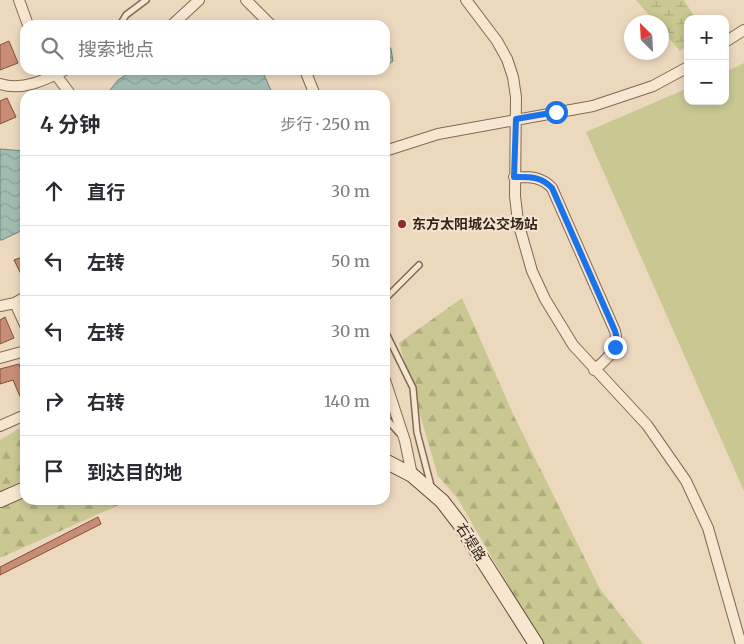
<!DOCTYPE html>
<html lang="zh">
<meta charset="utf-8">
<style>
body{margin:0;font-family:Merriweather,"Noto Sans SC",serif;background:#f7f7f7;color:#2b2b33}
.controls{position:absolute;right:15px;top:15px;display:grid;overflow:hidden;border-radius:10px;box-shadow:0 2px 8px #0003}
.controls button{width:45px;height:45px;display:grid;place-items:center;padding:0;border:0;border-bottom:1px solid #e1e1e2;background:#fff;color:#2b2b33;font:25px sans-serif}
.compass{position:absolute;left:624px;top:15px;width:45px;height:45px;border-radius:50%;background:#fff;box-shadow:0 2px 8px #0003;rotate:336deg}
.stop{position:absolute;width:15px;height:15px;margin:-11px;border:4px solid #1a73e8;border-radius:50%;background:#fff}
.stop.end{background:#1a73e8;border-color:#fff;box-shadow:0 1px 5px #0008}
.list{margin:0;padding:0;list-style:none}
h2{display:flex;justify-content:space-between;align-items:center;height:65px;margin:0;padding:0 20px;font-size:21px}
h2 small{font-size:16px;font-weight:400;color:#7c7c81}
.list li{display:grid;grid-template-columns:32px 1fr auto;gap:15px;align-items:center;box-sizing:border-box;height:70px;padding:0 20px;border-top:1px solid #e1e1e2}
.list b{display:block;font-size:19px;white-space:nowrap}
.list em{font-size:16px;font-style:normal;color:#7c7c81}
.icon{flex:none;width:28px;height:28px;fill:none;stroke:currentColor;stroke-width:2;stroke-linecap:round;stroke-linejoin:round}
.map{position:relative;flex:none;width:744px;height:644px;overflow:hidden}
.search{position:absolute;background:#fff;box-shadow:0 2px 8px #0003;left:20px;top:20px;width:370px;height:55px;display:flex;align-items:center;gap:12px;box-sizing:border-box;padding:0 18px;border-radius:15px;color:#7c7c81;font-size:19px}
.panel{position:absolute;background:#fff;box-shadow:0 2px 8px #0003;left:20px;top:90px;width:370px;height:415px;border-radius:15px}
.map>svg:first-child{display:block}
</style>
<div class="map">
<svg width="744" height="644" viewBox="0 0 744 644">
<defs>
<pattern id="forest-firs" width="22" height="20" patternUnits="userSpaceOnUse" patternTransform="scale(1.25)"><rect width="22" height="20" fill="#c9c892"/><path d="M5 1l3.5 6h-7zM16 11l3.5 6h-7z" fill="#adac7d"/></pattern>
<pattern id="wetland-marsh" width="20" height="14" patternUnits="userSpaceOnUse" patternTransform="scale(1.25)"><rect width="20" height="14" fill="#c9c892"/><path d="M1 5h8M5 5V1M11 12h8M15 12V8" fill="none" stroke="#adac7d"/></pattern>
<pattern id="water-waves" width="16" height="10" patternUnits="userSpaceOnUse" patternTransform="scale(1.25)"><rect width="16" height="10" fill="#a1bdb1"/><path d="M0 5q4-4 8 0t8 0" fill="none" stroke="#8ba298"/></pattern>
</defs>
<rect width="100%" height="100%" fill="#ecd8bd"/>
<path fill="url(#forest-firs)" d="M462,298l52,118 86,173 43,55h-101l-84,-145 -20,-23 -39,-133z
M25,425v75h105l-130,58v-118z"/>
<path fill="url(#wetland-marsh)" d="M636,0h48l12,19h-8v26l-8,6 -18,-21v-8h-7z"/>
<path fill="#c9c892" d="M744,63v428l-158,-359 102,-44v13h37v-29z"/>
<path fill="url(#water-waves)" stroke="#698a7e" d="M385,40l6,9 2,12 -8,6z
M134,70h128l11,25h-167l12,-15z
M0,149l25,2v78l-23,11h-2z"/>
<path fill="#c98c74" stroke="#82503e" d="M9,41l9,22 -18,7v-25z
M7,98l9,19 -16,7v-23z
M25,256v26l-11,-22z
M5,317l9,21 -14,6v-24z
M19,364l1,3 5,-2v43l-12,-28 -13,4v-15z
M98,517l3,7 -101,51v-8z"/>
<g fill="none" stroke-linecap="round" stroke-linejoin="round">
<defs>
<path id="lane" d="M120,25l6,-10 20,-15
M385,299l34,-34
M385,331l28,57 4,44 14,54
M385,417l14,16"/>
<path id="street" d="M19,0l9,25
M246,0l25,25
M466,0l31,41 10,18 6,18 3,20 -1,99 3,26 14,49 13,28 28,46 74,80 39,56 22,47 33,116
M172,25l27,-25
M725,42l19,-12
M305,70l10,25
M53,71l18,24
M0,84c23,7 45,-4 65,-14
M385,151l53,-17 155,-28 60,-20 35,-19
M514,177c16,0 27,-1 38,11l63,143c5,18 -9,29 -21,39
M15,303l10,22
M0,306l15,-3 10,-6
M0,358l25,-7
M385,380l20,61 7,34
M0,426l25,-11"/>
<path id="secondary" d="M385,461l27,14 30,26 17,22 77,121
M0,500l25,-11"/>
</defs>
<use href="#lane" stroke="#836957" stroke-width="8"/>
<use href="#street" stroke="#836957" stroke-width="12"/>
<use href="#secondary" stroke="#654a3a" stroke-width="16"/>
<use href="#lane" stroke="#f7e6d0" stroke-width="5"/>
<use href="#street" stroke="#f7e6d0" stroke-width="10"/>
<use href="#secondary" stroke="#f7e6d0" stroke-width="14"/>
</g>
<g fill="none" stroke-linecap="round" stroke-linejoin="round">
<path stroke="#1a73e8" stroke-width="6" d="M556,112l-40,7 -2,58c16,0 27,-1 38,11l63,143 2,8 -2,8"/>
</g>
<circle fill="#902937" stroke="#f4e3cc" stroke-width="2" cx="402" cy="224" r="5"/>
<g text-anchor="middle" stroke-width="4.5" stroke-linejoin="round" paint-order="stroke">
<g font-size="14" font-weight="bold" fill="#33241b" stroke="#f4e3cc" text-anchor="start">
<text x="412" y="229">东方太阳城公交场站</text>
</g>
<g font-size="14" fill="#33241b" stroke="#f4e3cc">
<text transform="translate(471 542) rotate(57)" y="5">右堤路</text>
</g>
</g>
</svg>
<div class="controls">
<button>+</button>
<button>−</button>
</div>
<svg class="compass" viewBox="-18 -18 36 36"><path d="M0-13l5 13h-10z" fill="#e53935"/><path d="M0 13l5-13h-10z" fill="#7c7c81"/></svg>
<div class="stop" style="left:556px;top:112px"></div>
<div class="stop end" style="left:615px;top:347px"></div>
<div class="search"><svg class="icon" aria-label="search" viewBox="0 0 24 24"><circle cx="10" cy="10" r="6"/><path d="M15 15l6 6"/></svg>搜索地点</div>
<section class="panel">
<h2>4 分钟<small>步行 · 250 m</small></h2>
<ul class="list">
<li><svg class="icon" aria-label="ahead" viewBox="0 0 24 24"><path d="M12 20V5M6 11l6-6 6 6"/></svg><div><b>直行</b></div><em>30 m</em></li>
<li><svg class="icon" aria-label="left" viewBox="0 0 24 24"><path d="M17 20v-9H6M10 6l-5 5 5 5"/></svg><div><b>左转</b></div><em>50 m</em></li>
<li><svg class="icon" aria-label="left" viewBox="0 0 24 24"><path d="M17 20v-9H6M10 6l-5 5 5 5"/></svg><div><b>左转</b></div><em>30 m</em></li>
<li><svg class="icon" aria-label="right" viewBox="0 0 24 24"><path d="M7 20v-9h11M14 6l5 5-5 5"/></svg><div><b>右转</b></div><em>140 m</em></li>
<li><svg class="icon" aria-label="arrive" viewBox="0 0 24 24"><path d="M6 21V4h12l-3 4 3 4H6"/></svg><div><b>到达目的地</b></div></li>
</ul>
</section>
</div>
